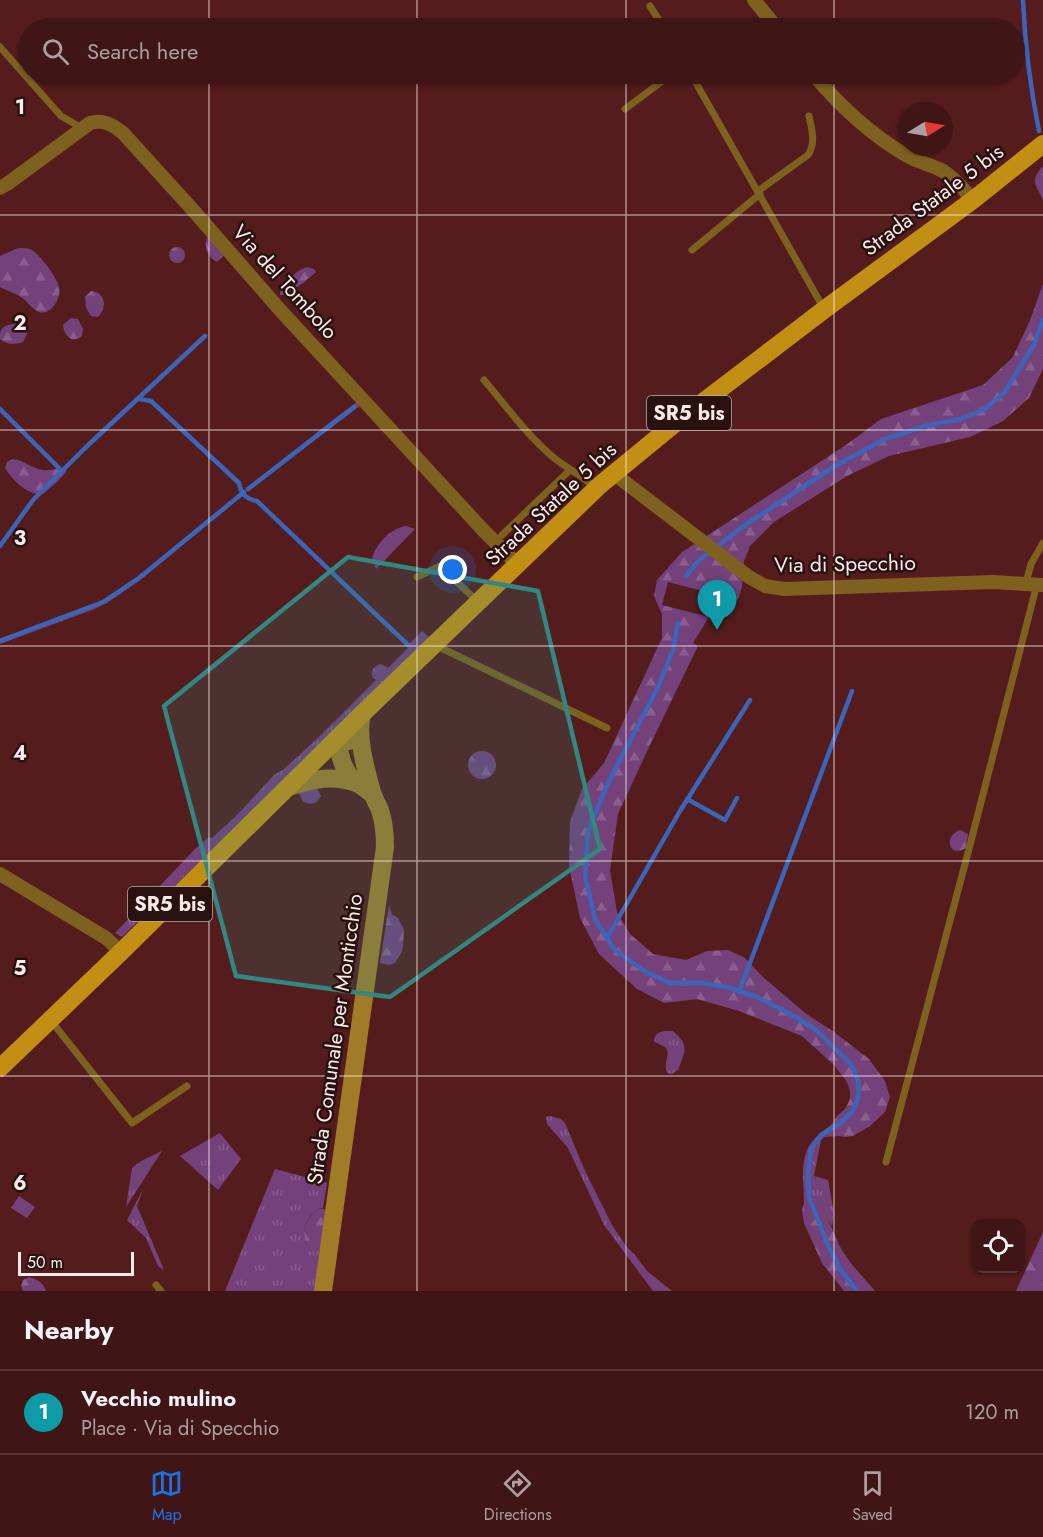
<!DOCTYPE html>
<meta charset="utf-8">
<style>
body{margin:0;font-family:Jost,sans-serif;background:#461e1f;color:#f1f3f6}
.controls{position:absolute;right:18px;bottom:18px;display:grid;overflow:hidden;border-radius:12px;box-shadow:0 2px 4px #0004}
.controls button{width:54px;height:54px;display:grid;place-items:center;padding:0;border:0;border-bottom:2px solid #583435;background:#3f1516;color:#f1f3f6;font:30px sans-serif}
.compass{position:absolute;left:899px;top:102px;width:54px;height:54px;border-radius:50%;background:#3f1516;box-shadow:0 2px 4px #0004;rotate:79deg}
.scale{position:absolute;left:18px;bottom:15px;width:116px;box-sizing:border-box;padding-left:6px;border:3px solid #faebea;border-top:0;font-size:16px;line-height:21px;white-space:nowrap;color:#faebea;-webkit-text-stroke:4px #291110;paint-order:stroke}
.you{position:absolute;left:453px;top:570px;width:21px;height:21px;margin:-15px;border:4px solid #fff;border-radius:50%;background:#1a73e8;box-shadow:0 0 0 9px #1a73e833}
.badge{display:grid;place-items:center;width:39px;height:39px;border-radius:50%;background:#1a73e8;color:#fff;font-size:20px;font-weight:700}
.pin{position:absolute;translate:-50% -50px;filter:drop-shadow(0 2px 3px #0008)}
.pin::after{content:'';position:absolute;top:32px;width:21px;height:18px;background:inherit;clip-path:polygon(0 0,100% 0,50% 100%)}
.list{margin:0;padding:0;list-style:none}
h2{display:flex;justify-content:space-between;align-items:center;height:78px;margin:0;padding:0 24px;font-size:26px}
h2 small{font-size:20px;font-weight:400;color:#ad9fa1}
.list li{display:grid;grid-template-columns:39px 1fr auto;gap:18px;align-items:center;box-sizing:border-box;height:84px;padding:0 24px;border-top:2px solid #583435}
.list b{display:block;font-size:22px;white-space:nowrap}
.list p{margin:0;font-size:20px;white-space:nowrap;color:#ad9fa1}
.list em{font-size:20px;font-style:normal;color:#ad9fa1}
.icon{flex:none;width:33px;height:33px;fill:none;stroke:currentColor;stroke-width:2;stroke-linecap:round;stroke-linejoin:round}
.map{position:relative;flex:none;width:1043px;height:1291px;overflow:hidden}
.search{position:absolute;background:#3f1516;box-shadow:0 2px 4px #0004;left:18px;right:18px;top:18px;height:66px;display:flex;align-items:center;gap:15px;box-sizing:border-box;padding:0 21px;border-radius:33px;color:#ad9fa1;font-size:22px}
.sheet{height:162px;background:#3f1516}
nav{display:flex;justify-content:space-around;align-items:center;box-sizing:border-box;height:84px;border-top:2px solid #583435;background:#3f1516;font-size:16px;color:#ad9fa1}
nav a{display:grid;justify-items:center;gap:3px}
nav .on{color:#1a73e8}
.map>svg:first-child{display:block}
</style>
<div class="map">
<svg width="1043" height="1291" viewBox="0 0 1043 1291">
<defs>
<pattern id="grass-tufts" width="24" height="20" patternUnits="userSpaceOnUse" patternTransform="scale(1.5)"><rect width="24" height="20" fill="#74417b"/><path d="M3 7l-1-3M5 7V3M7 7l1-3M15 17l-1-3M17 17v-4M19 17l1-3" fill="none" stroke="#895d8e"/></pattern>
<pattern id="forest-firs" width="22" height="20" patternUnits="userSpaceOnUse" patternTransform="scale(1.5)"><rect width="22" height="20" fill="#74417b"/><path d="M5 1l3.5 6h-7zM16 11l3.5 6h-7z" fill="#895d8e"/></pattern>
</defs>
<rect width="100%" height="100%" fill="#541c1d"/>
<path fill="url(#grass-tufts)" d="M150,399l89,83c3,11 7,15 17,18l152,145 14,-14 8,7 -308,299 -7,-4 80,-84 14,-12 3,1 26,-24 37,-40 8,-4 37,-34 89,-89 -153,-145 -5,-1 -8,-6 -104,86 -32,22 -15,7 -92,34v-5l105,-39 26,-18 110,-89 -3,-9 -87,-82 -5,-1z
M358,401l3,4 -109,83 -4,1 77,-63z
M0,408l59,59 -2,1 -57,-57z
M406,526l9,3 -39,40 -4,-11c4,-14 19,-30 34,-32z
M664,1031h9c17,14 12,20 5,39l-6,4 -5,-1c-6,-16 12,-23 -13,-31 0,-7 4,-10 10,-11z
M550,1116l11,3 4,4 20,48 27,54 14,21 9,9 12,16 25,20h-19l-49,-66 -36,-77 -21,-24 -1,-7z
M833,1123l1,7 5,6 -14,1 -4,3 -7,36 14,4 6,33 -2,13 -14,-22 -14,-1c0,-22 -6,-47 11,-65 5,-5 13,-10 18,-15z
M220,1133l21,26 -23,31 -38,-34z
M162,1151l-36,56 6,-39 9,-7z
M275,1169l52,14 -4,25h-3c-14,9 -18,21 -14,37h17l-5,46h-93z
M143,1189l-6,17 27,64 -6,-4 -12,-28 -19,-18z
M19,1196l16,11 -8,11 -16,-10z"/>
<path fill="url(#forest-firs)" d="M1042,167h1v33c-6,-15 -14,-18 -1,-33z
M208,236l24,12 -15,14c-10,-5 -14,-16 -9,-26z
M169 255a8 8 0 1 1 16 0a8 8 0 1 1-16 0Z
M18,248c5,0 10,0 14,2 9,6 24,26 27,37 3,10 -8,29 -20,25 -7,-3 -12,-11 -18,-15 -6,-4 -14,-6 -21,-10v-31z
M307,267l7,2 2,3 -13,11 -18,12h-5v-6c7,-9 16,-18 27,-22z
M1043,284v85l-14,29 -26,23 -33,16 -81,19 -42,20 -73,46 -24,24 -6,15 -2,26 -4,13 -70,-18 -6,23 47,12 -16,26 5,3 -49,101 -31,67 -8,56 7,42 13,22 23,20 33,6 21,-9 21,-1 17,8 18,19 42,36 29,19 35,27 16,22 5,16 -5,15 -15,14 -17,10 -7,1 -7,-1 -5,-6 -1,-7 4,-7 8,-7 5,-10v-8l-3,-9 -13,-17 -32,-29 -63,-25 -42,-12 -33,4 -27,-14 -38,-35 -19,-36 -11,-52 1,-44 12,-33 22,-26 58,-125v-24l-8,-18 3,-16 25,-28 164,-107 35,-26 102,-34 30,-28 17,-37z
M91,291c15,1 16,17 7,26l-7,-1 -5,-8 -1,-11z
M71,318l7,1 5,10 -1,7c-10,8 -18,0 -19,-11z
M13,324c8,0 12,3 14,10l-4,8c-8,3 -16,3 -23,-3 0,-11 2,-13 13,-15z
M13,459c11,1 18,9 29,11 12,2 13,-5 25,1l-10,11 -14,12c-16,1 -30,-13 -38,-26l2,-6z
M380,664l7,3 3,5c-15,19 -27,-1 -10,-8z
M468 765a14 14 0 1 1 28 0a14 14 0 1 1-28 0Z
M316,787l5,9 -4,6 -7,2 -7,-2 -4,-9z
M960,830l8,4 -2,14c-16,11 -24,-11 -6,-18z
M389,905l3,9 6,4 6,12 -1,15 -1,7 -7,11 -6,2 -9,-2z
M809,1200h5c15,13 18,33 28,50 7,13 23,29 33,41h-31l-22,-28 -18,-40 -2,-13 2,-7z
M320,1208l8,3c-1,9 -2,25 -5,33 -10,23 -35,-14 -3,-36z
M1043,1232v59h-27z
M29,1277c9,3 14,5 17,14h-23l-2,-5 2,-6z"/>
<g fill="none" stroke-linecap="round" stroke-linejoin="round">
<path stroke="#3b65b8" stroke-width="4.5" d="M1023,0c2,46 7,86 16,131
M139,399l12,2 88,82c2,11 7,16 18,18l151,144
M0,409l62,62
M248,489l106,-82
M719,545l22,-17 94,-62 50,-27 40,-13 36,-7 24,-10 19,-16 31,-50 8,-23
M0,546l33,-46 52,-52 120,-112
M686,576l12,-15 9,-7
M678,623l-5,27 -15,37 -51,98 -19,47 -3,44 10,43 19,30 30,22 26,12h31l26,4 30,10 37,19 22,14 34,33 6,11 3,14 -2,14 -5,10 -12,11 -19,12 -10,14 -3,24 1,24 18,46 13,26 17,22
M0,641l103,-39 36,-24 105,-86
M687,799l38,21 12,-22
M607,938l73,-127 70,-111
M739,992l113,-301"/>
<path stroke="#7e601f" stroke-width="7" d="M650,6l14,22
M0,47l61,69 21,12
M691,74l133,235
M625,109l47,-35
M758,191l50,-36c8,-12 4,-25 1,-39
M692,250l68,-56
M484,380c22,26 43,55 69,77 13,11 29,18 41,30
M502,535l68,-65
M417,577l23,-11 37,35
M1026,583l5,-19 12,-21
M435,645l172,83
M52,1022l80,101 55,-37
M886,1162l83,-313 68,-265
M156,1285l5,6"/>
<path stroke="#7e601f" stroke-width="14" d="M754,0l23,28
M813,74c26,31 56,59 91,80 12,8 26,10 39,17 12,7 21,19 30,29
M0,188l7,-4 83,-61c13,-4 23,2 33,10l69,76 89,102 203,220 34,34
M613,473l136,104 16,9 19,3 209,-7 50,3
M0,874l106,64 15,14"/>
<path stroke="#a27b29" stroke-width="18" d="M349,741l-11,-3c0,14 5,32 15,42 6,5 14,9 20,15
M289,787c24,-8 45,-13 70,-3
M323,1291l62,-444c0,-13 -1,-25 -5,-37 -3,-6 -6,-12 -8,-18 -6,-22 -16,-56 -10,-78"/>
<path stroke="#c18f14" stroke-width="18" d="M0,1068l121,-116 241,-238 238,-229 73,-60 152,-116 148,-109 70,-56"/>
</g>
<path fill="#328881" fill-opacity="0.2" stroke="#328881" stroke-width="4.5" stroke-linejoin="round" d="M348,557l190,34 62,258 -210,148 -154,-21 -72,-270z"/>
<path fill="none" stroke="#faebea" stroke-width="1.5" stroke-opacity="0.55" d="M209,0v28M417,0v28M626,0v28M834,0v28M209,74v1217M417,74v1217M626,74v1217M834,74v1217M0,215h1043M0,430h1043M0,646h1043M0,861h1043M0,1076h1043"/>
<g text-anchor="middle" stroke-width="5" stroke-linejoin="round" paint-order="stroke">
<g fill="#291110" stroke="#bbaaa9" stroke-width="1.5">
<rect x="647" y="396" width="84" height="34" rx="4.5"/>
<rect x="128" y="887" width="84" height="34" rx="4.5"/>
</g>
<g font-size="20" font-weight="bold" fill="#faebea">
<text x="689" y="420">SR5 bis</text>
<text x="170" y="911">SR5 bis</text>
</g>
<g font-size="21" fill="#faebea" stroke="#291110">
<text transform="translate(933 200) rotate(-37)" y="7">Strada Statale 5 bis</text>
<text transform="translate(285 282) rotate(48)" y="7">Via del Tombolo</text>
<text transform="translate(551 504) rotate(-43)" y="7">Strada Statale 5 bis</text>
<text transform="translate(845 564) rotate(-1)" y="7">Via di Specchio</text>
<text transform="translate(335 1039) rotate(-82)" y="7">Strada Comunale per Monticchio</text>
</g>
</g>
<g font-size="20" text-anchor="middle" font-weight="bold" fill="#faebea" stroke="#291110" stroke-width="5" stroke-linejoin="round" paint-order="stroke">
<text x="20" y="114">1</text>
<text x="20" y="330">2</text>
<text x="20" y="545">3</text>
<text x="20" y="760">4</text>
<text x="20" y="975">5</text>
<text x="20" y="1190">6</text>
</g>
</svg>
<div class="controls">
<button><svg class="icon" aria-label="locate" viewBox="0 0 24 24"><circle cx="12" cy="12" r="6"/><path d="M12 2v4M12 18v4M2 12h4M18 12h4"/></svg></button>
</div>
<svg class="compass" viewBox="-18 -18 36 36"><path d="M0-13l5 13h-10z" fill="#e53935"/><path d="M0 13l5-13h-10z" fill="#ad9fa1"/></svg>
<div class="scale">50 m</div>
<div class="you"></div>
<div class="pin badge" style="left:717px;top:630px;background:#0f9aa8">1</div>
<div class="search"><svg class="icon" aria-label="search" viewBox="0 0 24 24"><circle cx="10" cy="10" r="6"/><path d="M15 15l6 6"/></svg>Search here</div>
</div>
<section class="sheet">
<h2>Nearby<small></small></h2>
<ul class="list">
<li><span class="badge" style="background:#0f9aa8">1</span><div><b>Vecchio mulino</b><p>Place · Via di Specchio</p></div><em>120 m</em></li>
</ul>
</section>
<nav>
<a class="on"><svg class="icon" aria-label="map" viewBox="0 0 24 24"><path d="M3 6l6-2 6 2 6-2v14l-6 2-6-2-6 2zM9 4v14M15 6v14"/></svg>Map</a>
<a><svg class="icon" aria-label="directions" viewBox="0 0 24 24"><path d="M12 3l9 9-9 9-9-9zM9 14v-3h6M13 9l2 2-2 2"/></svg>Directions</a>
<a><svg class="icon" aria-label="saved" viewBox="0 0 24 24"><path d="M7 4h10v16l-5-4-5 4z"/></svg>Saved</a>
</nav>
